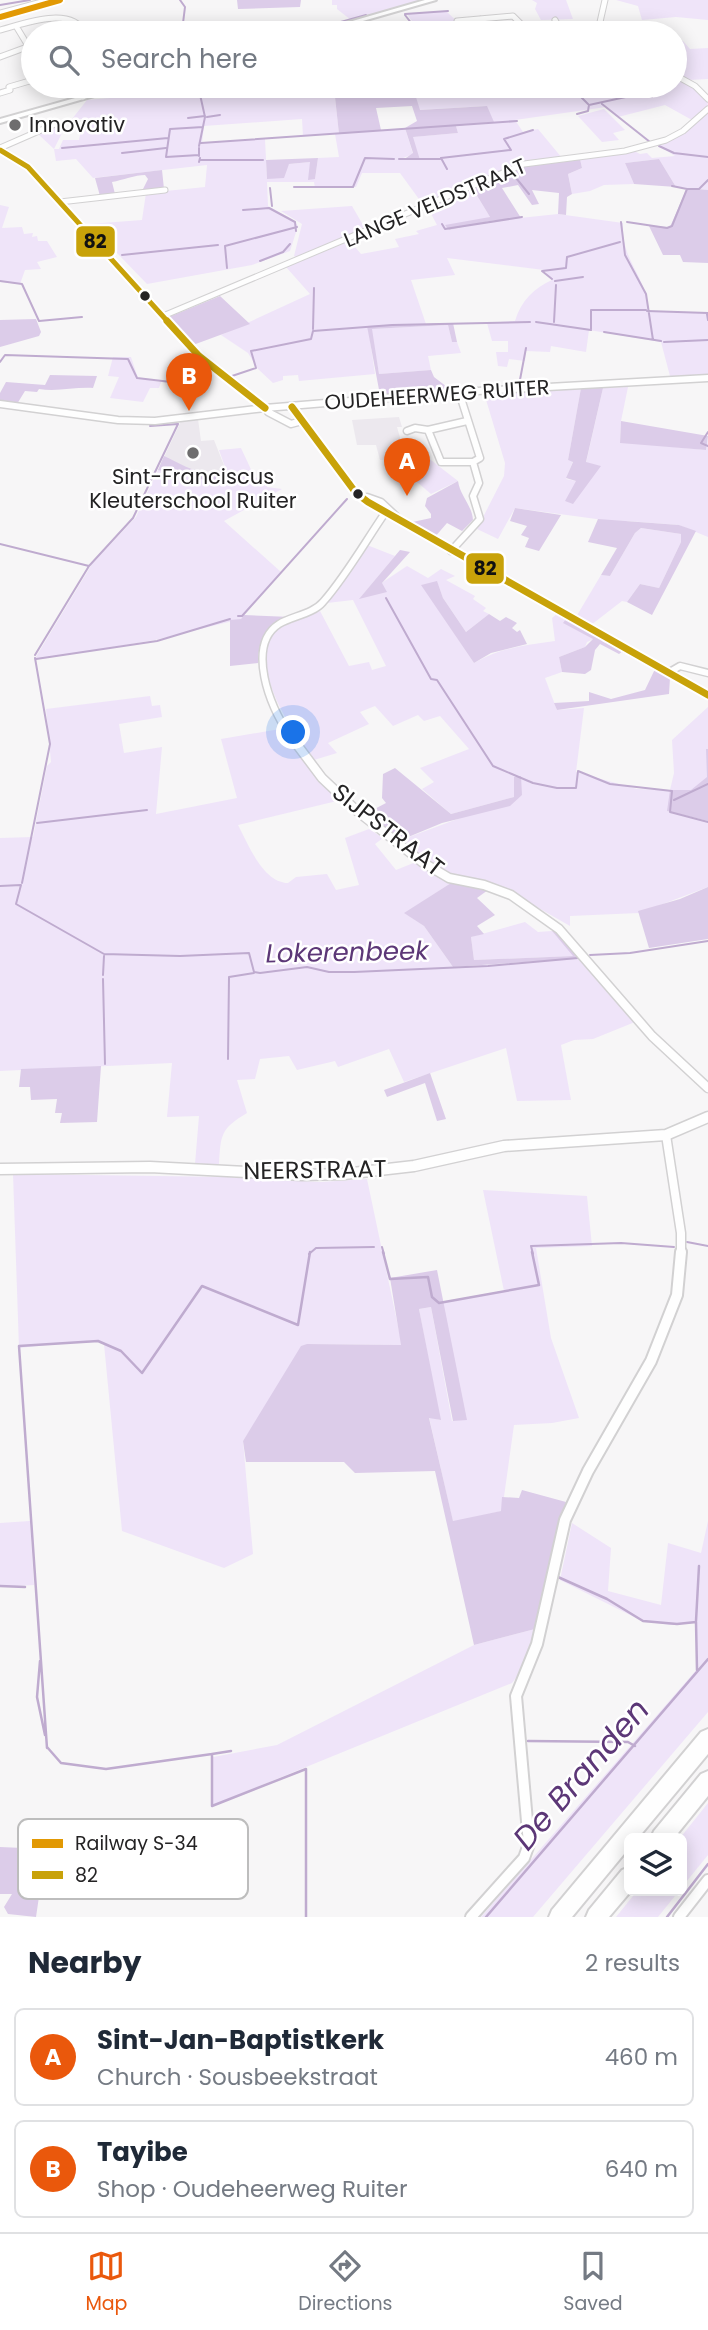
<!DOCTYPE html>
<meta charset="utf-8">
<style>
body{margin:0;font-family:Poppins,sans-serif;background:#f2f2f3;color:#1f2937}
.controls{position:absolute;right:21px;bottom:21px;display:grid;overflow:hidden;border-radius:10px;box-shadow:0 4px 18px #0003}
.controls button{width:63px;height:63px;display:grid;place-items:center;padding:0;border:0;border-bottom:2px solid #e0e1e3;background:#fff;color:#1f2937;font:35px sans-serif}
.you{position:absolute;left:294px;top:733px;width:24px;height:24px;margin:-18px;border:5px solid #fff;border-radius:50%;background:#1a73e8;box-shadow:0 0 0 10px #1a73e833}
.badge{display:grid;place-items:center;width:46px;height:46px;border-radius:50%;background:#ea580c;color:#fff;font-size:23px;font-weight:700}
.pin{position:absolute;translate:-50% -58px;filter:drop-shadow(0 2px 4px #0008)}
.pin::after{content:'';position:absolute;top:37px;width:24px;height:21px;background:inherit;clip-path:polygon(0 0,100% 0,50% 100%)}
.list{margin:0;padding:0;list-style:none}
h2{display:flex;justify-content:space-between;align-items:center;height:91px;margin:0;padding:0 28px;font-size:30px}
h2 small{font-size:23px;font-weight:400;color:#747a83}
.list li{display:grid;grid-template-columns:46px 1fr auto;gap:21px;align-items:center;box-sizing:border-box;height:98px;margin:0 14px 14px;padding:0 14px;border:2px solid #e0e1e3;border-radius:10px}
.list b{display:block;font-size:26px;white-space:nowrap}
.list p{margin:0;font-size:23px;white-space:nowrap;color:#747a83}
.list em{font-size:23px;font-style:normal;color:#747a83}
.icon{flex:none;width:38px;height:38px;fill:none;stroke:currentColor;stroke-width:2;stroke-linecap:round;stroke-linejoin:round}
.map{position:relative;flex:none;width:708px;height:1917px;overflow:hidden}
.search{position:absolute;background:#fff;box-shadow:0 4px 18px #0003;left:21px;right:21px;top:21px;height:77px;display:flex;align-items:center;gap:18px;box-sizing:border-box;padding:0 24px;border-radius:38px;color:#747a83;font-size:26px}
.sheet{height:315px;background:#fff}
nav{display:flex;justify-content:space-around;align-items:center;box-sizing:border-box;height:98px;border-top:2px solid #e0e1e3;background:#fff;font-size:19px;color:#747a83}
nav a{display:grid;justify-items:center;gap:4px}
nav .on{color:#ea580c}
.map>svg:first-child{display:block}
</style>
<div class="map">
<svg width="708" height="1917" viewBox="0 0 708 1917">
<rect width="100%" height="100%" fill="#f7f6f7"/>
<path fill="#ece8ee" d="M399,417l3,10h-5l4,14 13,-1 -4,18 -30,2 -4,-15h-19l-5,-25z
M198,419l3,22 13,-1 15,38 -71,-8 23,-49z"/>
<path fill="#efe4f9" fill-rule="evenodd" d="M332,0h85l1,1 -67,19 -14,-11v-4h-5z
M532,0h34l7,19 -32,1 -6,-11 2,-6z
M616,0h92v20l-32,-3 -34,3 -4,-14z
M446,11l18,17 -29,5h-51l-1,-6 31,-3 -7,-10z
M675,41h8l7,8 18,-1v31l-19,1 -14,-6v-10h2z
M675,77l22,13 11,12 -1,6 -15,12 -27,-15 -47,12 -12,-10 -91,13 8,12 15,-3 24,29 -34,2 -104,46 -24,-33h-38l-6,14 -41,1 -1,-6h-47l1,24 24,13 6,7 -8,25 -38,14 -105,19 -58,-60 53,-4 4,-27 59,-6 2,-22 -114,13 -17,-19 -20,2 -2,-12 -17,-16 20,-8 8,2 -11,22h5l4,-9h16l4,-21h-11l15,-19 113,-10v-4h66l1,5 45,-5 1,7 37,-2 -1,-5h326zM414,94l5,16 67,-4 8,17 -38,3 2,7 -46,4 7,23 -16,-2 10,-4 -8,-26 -66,6 -4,-37zM302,119l1,17 32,-2 4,23 -21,1 -3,21 -5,-17 -21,2 -6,10 -16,5 -2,-40 -63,4 2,-17z
M604,109l21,21 -12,3 6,7 -17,2 -24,-26z
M708,112v78l-32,-3 -17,-28 -34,4 9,21 -30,1 -14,6 -18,3 -4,-20 14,-6 -2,-9 54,-8 6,3 7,-1 5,5 23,-2 -16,-10 23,-12z
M473,189l17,28 -41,13 41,-9 68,-7 65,9c-3,37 25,54 25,88l60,2v62l-37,5 -10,-38 -72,-12 -3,22 -35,-6 -1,6 -24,-1 -1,10 -16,-2 -2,8 -9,-1 -2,-14h12v-11h-16l-5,-18 28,-2c6,-20 19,-33 37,-41l-8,-10 -97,-12 8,17 -44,5 15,44 -58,3 7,47 -76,7 -1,-6 -15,1v4l-10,3 -15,-14 -10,-16 -27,-18 89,-41 -24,-27 64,-26 11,13 38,-7 -4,-8 24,-5 -3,-3 21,-6 -9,-17z
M0,205l9,2 -7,21 20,-1 2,7 9,-1 -1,4 5,-1 1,5h9l10,16 -20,5 4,7 -16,1 -5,14 -20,-2z
M352,206l14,24 -67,29 -5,-3 8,-32 -21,-13z
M448,325l4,17h5l4,11 -33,3 3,14 -52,4 -8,-45z
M113,357h18l7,21 23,4 -2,6h-9l-7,14 -33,-4 9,-21 -11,-1z
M628,387l-7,34 -1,21 86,8 2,-12v99l-29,-12 -52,-4 -1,2 -111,-15 -17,31 -21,-10 27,-53 1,-13 -21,-70 97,-5 -13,72 5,1 -7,18 10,2 24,-15 -14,-3 17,-75z
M241,448l14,30 10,-2 2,11 15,2 -58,32 57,51 -40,47 -86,21 -121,20 58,-96 44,-47 22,-47 51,11 20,-3 -10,-28z
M427,457l31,24 -27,13 -41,-35z
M641,528l40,6v8l-22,46 -19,-4 -13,18 -5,-1 -31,24 -15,-8 25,-42 9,1 25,-43z
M367,545l28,11 -35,42 12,-3 11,-13 24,-16 21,12 13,-9 14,7 -9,4 29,16 -2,3 13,9 -3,3 6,3 -23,18 -23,-34 -6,-16 -15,3 52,78c26,-15 51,-18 81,-22l-3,-23 5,-4 9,5 -2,4 30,16 -7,3 -2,5 -26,10 3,15 -17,6 12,32 27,-2 -8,64 61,17 33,1 4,-17 -2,-33 36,-33v70l-41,34 41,10v66l-69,26 -69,3v10l-70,-40 -51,-11 -48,-35 121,-45 -8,-18v20l-63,17 -29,-25 12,-7 -14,-14 49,-19 -29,-33 -16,5 -6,-6 -25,11 -18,-20 -15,6 9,12 -41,19 9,10 -23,7c-23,-30 -68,-95 -38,-131l44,-18 29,55 20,-4 3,8 14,-4 -33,-66 -26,3z
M150,696l2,10 8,-1 2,12 -43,7 5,29 38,-6 -6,67 81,-16 -16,-59 59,-10 38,49 23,22 -103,25c11,21 25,57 50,58l8,-6 31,-3 9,16 23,-5 -14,-47 24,-9 14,9 -8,6 21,26 20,-8 35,21 -46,30 19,13 29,41 129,-9 53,64 -42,17 -19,1 -13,5 10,55 -54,1 -11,-53 -102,34 -15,-33 -51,18 -3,-6 -38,9 -8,-14 -29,3 -5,20 -18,1 10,33c-27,16 -26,22 -28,51h-24l4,-48 -32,1 5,-54 -172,8v-233l33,-1 14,-71 4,-4 -5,-53z
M525,922l13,10 14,-1 22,25 -100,4 -3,-23z
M13,1174l215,3 93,5 46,-3 35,166 -95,-1 -64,97 10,113 -29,14 -102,-37 -18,-187 -8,-4 -77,8z
M483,1190l104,6 5,50 -56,2 15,90 28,80 -27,5 -38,2 -12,86 -49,11 -24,-105 11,3 -21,-111 12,-2 21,114 14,-2 -23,-116 61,-12z
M30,1521l4,64 -34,2v-64z
M708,1521v191l-175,205h-52l217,-249 -2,-45 -26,2 -28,-4 -82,-41 12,-57 39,25 -3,43 53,14 7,-62 33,10z
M535,1629l-13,41 -10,13 -299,122v-48l64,-12 197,-100z
M708,1803v52l-26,32 -2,-49z
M637,1891h42l-21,26h-42z"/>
<path fill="#dccce9" d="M237,0h64l-1,7 -62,2z
M415,94l5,16 67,-4 7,16 -38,4 2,7 -45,4 7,23h-17l10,-7 -8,-25 12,-7 -5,-15 -36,2 5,22 -42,4 -4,-37z
M318,158l-3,21 -7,1 2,-18 -21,2 -5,14 -17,1 -1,-19z
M580,159l2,9 -14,6 4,20 -5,3 -1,18 -8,-1 1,-21 -27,-3 7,14 -7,1 -14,-20 -16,3 19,30 -31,3 -41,9 -4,-5 45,-8 -17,-28 49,-23z
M659,159l17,28 -42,-3 -9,-21z
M162,170l2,19 -22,2 6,-12 -3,-4c-10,0 -22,5 -33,7l3,12 -15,2 -5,-18z
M687,188l21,2v73l-25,-1 -3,-7h-17l-14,-29 21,1z
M220,296l30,28 -57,21 -24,-28z
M36,319l5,13 -2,4 -39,11v-27z
M453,323l4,19h-5l-4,-17 -76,4 7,45 52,-4 3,7 17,13 -71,5 -13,-69z
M50,375l47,1 -4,12c-19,-1 -36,4 -54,1l-2,3 -12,-1 -8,13 -17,-2v-9l6,-11 39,3z
M581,388h22l-17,74 15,4 -28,38 -8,-3 11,-20 -10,-3 7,-16 -5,-2z
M621,421l87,15 -2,14 -86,-7z
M164,456c17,8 36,21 56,15l5,-5 4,12 -20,3 -51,-11z
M458,481c2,15 14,24 15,39l-11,11 -15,-8 -13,15 -26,-15 23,-5v-4l-6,-8 2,-8z
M515,508l46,7 -22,36 -14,-4 4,-9 -8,-3 6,-9 -17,-5z
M598,519l81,6 17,6 -44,84 -25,-13 13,-18 19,4 22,-46v-8l-40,-6 -6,5 -25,43 -9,-1 16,-27 -29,-6z
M400,550l10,2 -28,31 5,9 -28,7z
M437,581l6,17 23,34 23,-18 11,7 6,-4 11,6 -5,5 5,4 3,-2 7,14 -36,9 -17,10 -53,-78z
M244,615l47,2c-22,9 -33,21 -33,46l-28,3v-46l11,-1z
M566,619l57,32 -4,3 -19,-10 -5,6 -4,20 -6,4 -23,-2 -3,-15 26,-10 8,-8 -30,-16z
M655,669l15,9 -1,16 -112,16 -3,-7 35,-2v-9l22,7 34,-9z
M706,749h2v72l-41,-10 3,-21h21l16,-13z
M395,768l56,46 63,-17v-20l7,-1 1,19 -12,11 -68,17 -41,17 -34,-27 19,-10 -4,-5 1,-24z
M451,883l37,7 -11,8 18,17 -18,11 7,8 -13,3 3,23 99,-4 -21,-25 2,-2 28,29 -129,9 -29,-41 -20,-13z
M708,887v52l-59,9 -11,-37 42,-12z
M101,1066l-4,56 -37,1 2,-10h-7l2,-14 -26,1 -1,-13h-11l2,-18z
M430,1073l16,46 -9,2 -12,-38 -38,14 -3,-7z
M437,1270l30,150 -14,1 -22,-114 -12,2 22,111 -12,-2 24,103 48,-10 1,-14 17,1 3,-8 44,12c-15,41 -20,85 -31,127l-61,16 -39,-174 -80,2 -11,-11h-98l-3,-21 58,-95 6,-2 94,1 -11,-67z
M0,1847l46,2 -10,68 -28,-3 -4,-7 8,-13h-12z"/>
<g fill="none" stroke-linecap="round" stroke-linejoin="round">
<path stroke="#bfabcf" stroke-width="2" d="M180,0l5,7 -2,16 51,5 64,-1 3,6
M0,5l30,-5
M405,14l43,-3
M390,26l22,-2 -7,-9
M194,33l2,-9
M301,33l65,-18
M194,90l10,-1
M199,90l6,27 -6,29
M436,92l17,-1 -3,-5
M644,93l8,4
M581,97l7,7
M602,104l48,38
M577,114l11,-3 1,-6 55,-12 10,-7
M207,117l13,-2
M188,118l17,-2
M201,143l316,-22
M659,146l15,7 34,4
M62,148l106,-10
M199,148v8
M122,153l44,-5
M199,155l-33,2 4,-28 33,-2
M399,159h41
M200,160h63
M199,162l1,-4
M447,169l-6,-11 70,-8 -7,-11 29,-9
M512,173l17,21
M672,186l15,3
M294,187h59l12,-29 29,1
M270,188l2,18
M243,210l26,-2 26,14 1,9
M621,222l4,33 21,39 7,46
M627,222l40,6 5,-2 15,-37h12l9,-9
M442,224l3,5 77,-12
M122,255l96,-10
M260,261l23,-9 7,-8
M227,268l-2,-22 72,-19
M552,279l-10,-8 24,-3 1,-11 53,-15
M0,281l22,3 17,37 43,-4
M555,281l28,-4
M647,311l61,2
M707,314l1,6
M536,322l55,8
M554,322l2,-37
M313,329l1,-41
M591,329v-19h55
M604,332l57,9
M664,342l44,-2
M0,362l5,-7 123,4 9,19 59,7
M229,377l27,-9 -5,-17 60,-12 2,-8 79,-6 138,-3
M519,385l7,-37
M708,432l-7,11 7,3
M0,544l89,22 -54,89
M467,564l11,6
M89,566l44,-48 45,-94 -28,2
M386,598l45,81 6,1 56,86 40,17 24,5h19l2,-17 32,13 62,7 -2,21 38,10
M550,610l52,30
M238,616h4l105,-117
M606,642l20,11
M629,655l27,15
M36,659l121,-18 73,-22
M674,800l34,-16
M37,823l110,-13
M22,883l28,-139 -15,-86
M0,886l21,-1 -5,19 88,50 76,2 69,-3 5,19 6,1 47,-6 22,5h25l134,-6 90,-8
M590,955l40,-2 78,-12
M103,975l1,-19
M103,979l2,85
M228,1059l1,-82 25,-4
M687,1242l21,4
M382,1247l2,7
M309,1254l7,-6 58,-1
M533,1254l-2,-8 90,-3 53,4"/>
<path stroke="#bfabcf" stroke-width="2.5" d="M383,1252l7,27 38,-2 4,20 7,6 100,-18 -7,-33
M558,1577l49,22 36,22 34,3 19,-2 1,48
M0,1586l25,1
M696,1621l3,-55
M40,1661l-3,36 8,38
M528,1741l100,1 7,4
M47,1747l14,16 45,6 106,-15v52l94,-37v148
M47,1748l-28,-402 79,-5 23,10 21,22 60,-87 96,39 12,-73
M212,1754l19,-3
M486,1917l222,-258
M667,1917l41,-53"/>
<defs>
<path id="minor-far3" d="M605,0l-5,22 9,11
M0,13l49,-13
M480,19l8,14
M555,20l7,13
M457,21l56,-5 12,12
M16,26l17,28
M0,30c23,-6 71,-25 85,3
M0,57l27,-10
M675,75l20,11 13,13
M0,93l10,-3 -1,-3 24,-7
M83,97l6,-11
M0,148l55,-24
M0,150l28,17 141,156
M60,202l105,-12
M163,316l361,-152 101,-13 41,-11 17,-9 25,-22"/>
<path id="minor-far2" d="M167,321l32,35 66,52
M459,392l21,66 -7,4h-32l-13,-32 39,-9
M0,404l118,16 37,1 110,-13 194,-16 249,-14
M292,407l64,86 12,9 340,193
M268,412l23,12 11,-3
M407,431l8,-3 13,2
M367,497l14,5 15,14
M451,551l29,-32 -7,-23 6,-13 -6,-21
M668,673l12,-7 28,7
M288,732c-18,-24 -42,-87 -9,-108 13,-8 34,-10 44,-22 23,-26 42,-60 62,-89"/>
<path id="minor-far1" d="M286,730l36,48 35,33 65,51 27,16 35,7 27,10 48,34 93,107 56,52
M666,1135l15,98v21"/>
<path id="minor" d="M471,1917l53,-59 5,-14 -13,-148 21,-52 28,-124 23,-49 63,-110 26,-66 4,-43
M679,1917l29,-37"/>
<path id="tertiary" d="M0,1169l150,-2 152,8 42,-1 70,-8 90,-20 162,-11 42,-18"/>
<path id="primary" d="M425,0h11l-115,33h-10z
M118,86h11l-129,37v-4z"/>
<path id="motorway" d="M708,1729v25l-70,84h-9v10l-57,69h-23l3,-7 149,-178z
M708,1771v25l-34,42h-23l3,-7 47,-57z
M629,1867l2,24 -22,26h-23l3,-7 33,-40z"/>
</defs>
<use href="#minor-far3" stroke="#d2d1d2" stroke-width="7"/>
<use href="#minor-far2" stroke="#d2d1d2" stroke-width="9"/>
<use href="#minor-far1" stroke="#d2d1d2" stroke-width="11"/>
<use href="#minor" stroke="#d2d1d2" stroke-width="14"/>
<use href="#tertiary" stroke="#d2d1d2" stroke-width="13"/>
<use href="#primary" stroke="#d2d1d2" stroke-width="4"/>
<use href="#motorway" stroke="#d2d1d2" stroke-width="4"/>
<use href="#minor-far3" stroke="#fefefe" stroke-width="5"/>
<use href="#minor-far2" stroke="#fefefe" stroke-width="6"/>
<use href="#minor-far1" stroke="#fefefe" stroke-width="8"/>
<use href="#minor" stroke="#fefefe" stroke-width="10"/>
<use href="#tertiary" stroke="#fefefe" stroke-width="10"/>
<use href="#primary" fill="#fefefe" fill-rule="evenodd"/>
<use href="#motorway" fill="#fefefe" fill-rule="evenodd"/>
<defs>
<path id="bus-1-far1" d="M0,150l28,17 141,156"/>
<path id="bus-1" d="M167,321l32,35 66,52
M292,407l64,86 12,9 340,193"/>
</defs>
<use href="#bus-1-far1" stroke="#fff" stroke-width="9"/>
<use href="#bus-1" stroke="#fff" stroke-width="11"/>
<use href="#bus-1-far1" stroke="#c8a209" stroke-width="5"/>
<use href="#bus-1" stroke="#c8a209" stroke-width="7"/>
<defs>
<path id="rail-1" d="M0,17l60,-17"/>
</defs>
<use href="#rail-1" stroke="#fff" stroke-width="10"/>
<use href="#rail-1" stroke="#e29904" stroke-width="6"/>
</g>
<g fill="#6e6d6e" stroke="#fff" stroke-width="2.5">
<circle cx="15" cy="125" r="7"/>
<circle cx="193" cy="453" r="7"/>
</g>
<g fill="#242324" stroke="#fff" stroke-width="2.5">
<circle cx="145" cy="296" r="6"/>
<circle cx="358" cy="494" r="6"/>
</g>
<g text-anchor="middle" stroke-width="5" stroke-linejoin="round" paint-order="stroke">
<g font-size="21" fill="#242324" stroke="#fff" text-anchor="start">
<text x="29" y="132">Innovativ</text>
<text x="193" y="484" text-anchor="middle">Sint-Franciscus<tspan x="193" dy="24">Kleuterschool Ruiter</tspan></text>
</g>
<g font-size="21" fill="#242324" stroke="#fff">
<text transform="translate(435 203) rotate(-23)" y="7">LANGE VELDSTRAAT</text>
<text transform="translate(437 395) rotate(-4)" y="7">OUDEHEERWEG RUITER</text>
</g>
<g font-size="24" fill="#242324" stroke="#fff">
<text transform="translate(388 830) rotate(38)" y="8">SIJPSTRAAT</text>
<text transform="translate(315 1170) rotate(-1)" y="8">NEERSTRAAT</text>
</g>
<g font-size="26" font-style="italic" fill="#5c3777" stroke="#fff">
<text transform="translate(347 952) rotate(-1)" y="9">Lokerenbeek</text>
</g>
<g font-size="32" font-style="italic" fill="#5c3777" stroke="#fff">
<text transform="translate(581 1774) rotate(-49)" y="11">De Branden</text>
</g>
</g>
<rect x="18" y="1819" width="230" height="80" rx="10" fill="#fff" stroke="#bdbdbd" stroke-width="2"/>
<rect x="32" y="1839" width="31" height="9" fill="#e29904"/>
<rect x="32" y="1871" width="31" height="8" fill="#c8a209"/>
<g font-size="19" fill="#242324">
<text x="75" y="1850">Railway S-34</text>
<text x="75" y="1882">82</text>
</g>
<g stroke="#fff" stroke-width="2.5">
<rect x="75" y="225" width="41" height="33" rx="7" fill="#c8a209"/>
<rect x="465" y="552" width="40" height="33" rx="7" fill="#c8a209"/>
</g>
<g font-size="19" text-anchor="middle" font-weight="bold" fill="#111">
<text x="95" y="248">82</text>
<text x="485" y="575">82</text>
</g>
</svg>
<div class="controls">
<button><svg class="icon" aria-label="layers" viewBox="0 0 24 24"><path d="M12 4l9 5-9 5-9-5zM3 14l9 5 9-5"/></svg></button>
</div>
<div class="you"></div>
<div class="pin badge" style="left:407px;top:496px">A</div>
<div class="pin badge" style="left:189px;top:411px">B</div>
<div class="search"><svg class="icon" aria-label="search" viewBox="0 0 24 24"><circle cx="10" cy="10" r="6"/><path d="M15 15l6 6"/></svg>Search here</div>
</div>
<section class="sheet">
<h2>Nearby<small>2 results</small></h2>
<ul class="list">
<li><span class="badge">A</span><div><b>Sint-Jan-Baptistkerk</b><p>Church · Sousbeekstraat</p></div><em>460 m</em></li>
<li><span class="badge">B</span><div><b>Tayibe</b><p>Shop · Oudeheerweg Ruiter</p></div><em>640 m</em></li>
</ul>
</section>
<nav>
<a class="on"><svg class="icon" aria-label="map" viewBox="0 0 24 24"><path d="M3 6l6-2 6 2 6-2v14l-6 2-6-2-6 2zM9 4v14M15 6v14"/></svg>Map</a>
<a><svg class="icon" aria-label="directions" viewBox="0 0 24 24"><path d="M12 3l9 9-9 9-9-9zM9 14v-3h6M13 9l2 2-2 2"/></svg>Directions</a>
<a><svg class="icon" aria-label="saved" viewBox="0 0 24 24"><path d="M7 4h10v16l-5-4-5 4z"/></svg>Saved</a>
</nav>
